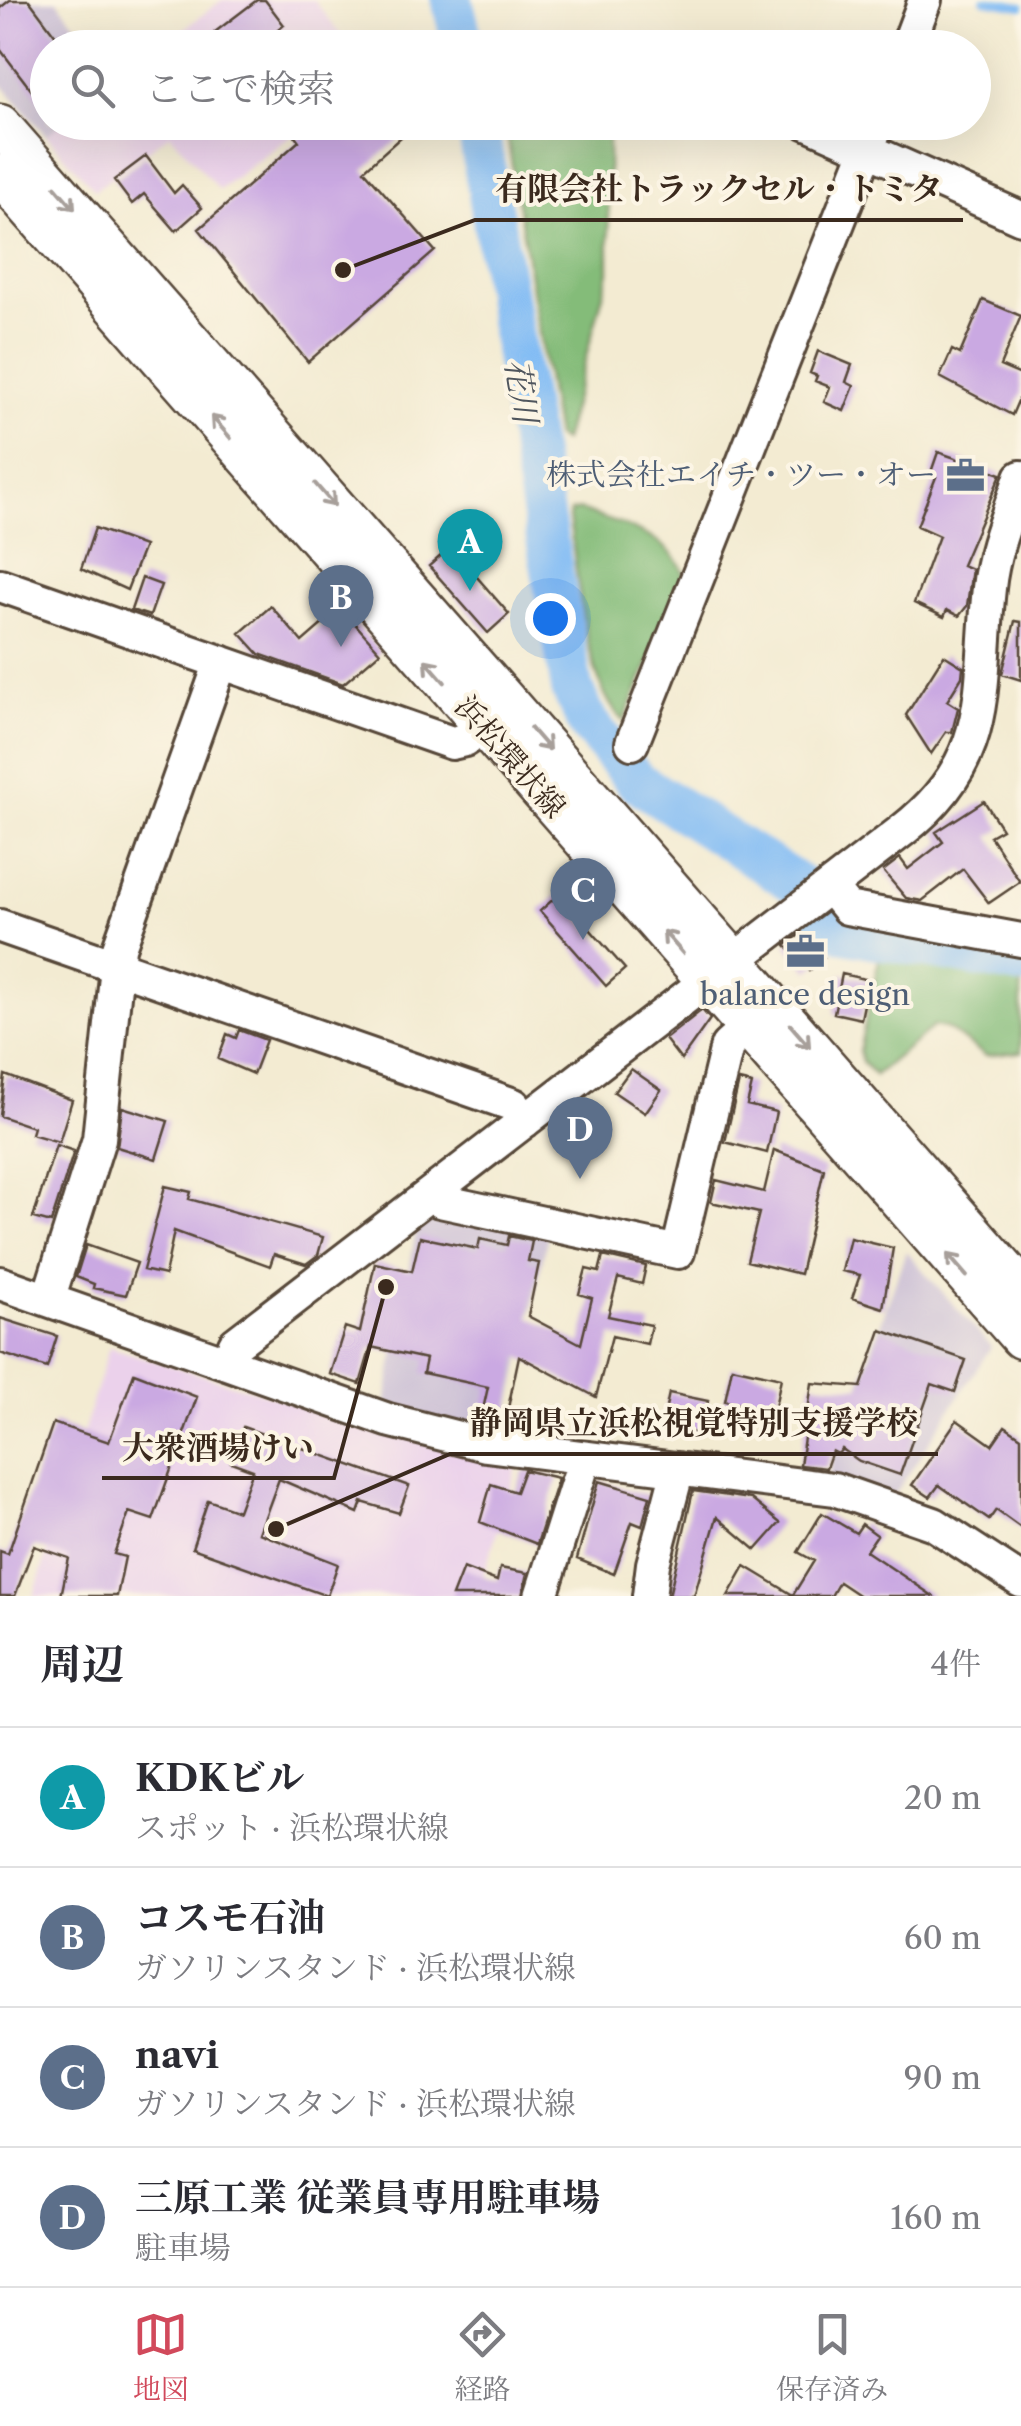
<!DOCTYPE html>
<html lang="ja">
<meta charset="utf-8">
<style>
body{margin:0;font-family:"Libre Caslon Text","Noto Serif JP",serif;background:#f2f2f3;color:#2b2b33}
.you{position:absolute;left:550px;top:618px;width:35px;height:35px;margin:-25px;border:8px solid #fff;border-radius:50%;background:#1a73e8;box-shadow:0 0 0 15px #1a73e833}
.badge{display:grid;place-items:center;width:65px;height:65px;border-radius:50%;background:#d1495b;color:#fff;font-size:32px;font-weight:700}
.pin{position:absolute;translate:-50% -82px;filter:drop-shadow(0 2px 5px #0008)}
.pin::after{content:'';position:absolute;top:52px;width:35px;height:30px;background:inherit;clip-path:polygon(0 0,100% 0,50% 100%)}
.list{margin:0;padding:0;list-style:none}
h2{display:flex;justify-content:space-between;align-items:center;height:130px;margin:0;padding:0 40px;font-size:42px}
h2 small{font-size:32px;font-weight:400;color:#7c7c81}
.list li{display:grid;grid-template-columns:65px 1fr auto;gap:30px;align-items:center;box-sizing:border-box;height:140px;padding:0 40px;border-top:2px solid #e1e1e2}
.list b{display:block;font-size:38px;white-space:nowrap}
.list p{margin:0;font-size:32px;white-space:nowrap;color:#7c7c81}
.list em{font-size:32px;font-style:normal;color:#7c7c81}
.icon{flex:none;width:55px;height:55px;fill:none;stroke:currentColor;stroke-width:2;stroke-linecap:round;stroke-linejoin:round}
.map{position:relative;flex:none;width:1021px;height:1596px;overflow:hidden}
.search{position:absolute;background:#fff;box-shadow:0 10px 40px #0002;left:30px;right:30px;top:30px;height:110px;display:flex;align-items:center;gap:25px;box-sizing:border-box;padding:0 35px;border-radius:55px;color:#7c7c81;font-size:38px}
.sheet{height:690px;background:#fff}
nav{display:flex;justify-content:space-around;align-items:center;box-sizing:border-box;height:140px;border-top:2px solid #e1e1e2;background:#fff;font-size:28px;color:#7c7c81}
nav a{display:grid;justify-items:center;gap:5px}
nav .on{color:#d1495b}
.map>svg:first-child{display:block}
</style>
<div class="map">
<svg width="1021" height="1596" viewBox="0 0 1021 1596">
<rect width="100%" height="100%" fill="#fcf5e5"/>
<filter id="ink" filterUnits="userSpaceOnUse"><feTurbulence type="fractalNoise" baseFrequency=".01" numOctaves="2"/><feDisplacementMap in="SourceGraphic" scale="20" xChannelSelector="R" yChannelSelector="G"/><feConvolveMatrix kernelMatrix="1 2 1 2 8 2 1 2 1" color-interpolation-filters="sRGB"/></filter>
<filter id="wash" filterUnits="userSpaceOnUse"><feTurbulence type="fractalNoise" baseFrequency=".0048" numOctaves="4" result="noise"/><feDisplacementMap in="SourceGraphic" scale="40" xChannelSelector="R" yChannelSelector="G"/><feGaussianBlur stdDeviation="2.25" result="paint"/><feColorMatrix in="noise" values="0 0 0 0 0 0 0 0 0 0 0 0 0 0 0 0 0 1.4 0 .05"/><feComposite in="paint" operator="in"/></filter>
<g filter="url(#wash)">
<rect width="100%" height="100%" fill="#f3ebd2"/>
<path fill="#ebd1eb" d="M222,0h92l36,47 -190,1z
M62,123h246l-89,67 -49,-56 -75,56 -49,-55z
M109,1347l342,103 68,11 -42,135h-443z"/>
<path fill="#cbbfd5" d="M0,0h57l36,47 -45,1v74l14,1 -16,12 -46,-52z
M435,1206l114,24 -45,207 -119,-29 33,-189z
M906,1251l85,96 -97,149 -65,-19 11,-55 6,1z"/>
<path fill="#84bc79" stroke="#60734c" stroke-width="2.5" d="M505,123l103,1 1,148 -46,169 -7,-4z
M580,510c41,16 89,23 106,67l-62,144c-41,-36 -46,-151 -55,-203l1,-6z
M885,951l136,23v78l-35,4 -40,-28 -12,-2 -59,49 -13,-13 -3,-11 20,-92z"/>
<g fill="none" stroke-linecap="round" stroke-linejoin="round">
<path stroke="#82bcf4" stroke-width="8" d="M985,0l36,6"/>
<path stroke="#82bcf4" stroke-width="42" d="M452,0l12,48
M477,122l95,567 16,34 48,58 169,108
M825,918l20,14 176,32"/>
</g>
<g id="blocks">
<path fill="#caa9e2" d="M10,0h19l36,48h-17v64l-48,-63v-41z
M257,0h8l19,25 -6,5 13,18h-64l-12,-16z
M285,122h121l-5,15 -37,33 71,81 -127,111 -109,-133 100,-88z
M146,156l28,37 8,-8 20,23 -26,23 -32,-37 -12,10 -18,-24z
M983,300l38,16 -21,50 21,9v19l-9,21 -72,-38 12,-27 8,4z
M818,351l34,14 -6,17 8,4 -10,25 -20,-9 6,-15 -15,-6 2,-5 -7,-3z
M938,452l63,22 -39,91 10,4 -5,37 -8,10 -12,-6 -3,7 -30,-14 25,-67 -22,-10 19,-49 -6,-2z
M95,528l49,18 -17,44 -46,-21z
M451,547l7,9 6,-6 13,14 -7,5 39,45 -21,19 -59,-67z
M142,578l19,7 -11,31 -19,-6z
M271,606l31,36 39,-34 39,44 -37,32 -84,-30 -19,-21z
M1015,621l6,1v58l-19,-6z
M944,655l19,12 -1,10 -15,24 11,7 -6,24h-6l-15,22 -25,-39z
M984,801l18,28 -12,7 30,46 -31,21 -26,-34 -41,32 -16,-3 -23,-27 17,-13 8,11 35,-27 -7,-10z
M559,894l66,75 -19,17 -66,-75z
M802,933l22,25 -15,13 -23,-26z
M842,974l27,6 -8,39 -27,-6z
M702,1010l8,9 -29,41 -16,-21z
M239,1030l27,10 -13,34 -35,-15 9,-25 9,4z
M631,1069l30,21 -16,23 -31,-21z
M5,1075l67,25 -13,42 -28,-8 2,-7 -33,-11z
M739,1081l13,3 -5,21 29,7 -9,41 -42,-11z
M122,1107l46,14 -12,38 -39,-12z
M56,1145l18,6 -23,72 -18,-5z
M774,1150l50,19 -24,105 -53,-13 12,-48 -48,-11 5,-22 48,12z
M165,1186l26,6 -2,7 134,38 -5,18 -12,9 -32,-10 -4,12 -96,-35 -9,44 -22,-5z
M509,1236l23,5 -4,20 11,2 -11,53 53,28 11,-46 -13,-4 7,-25 13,3 4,-16 43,10 -4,18 -24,-6 -10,38 43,9 -4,19 -35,-8 -16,61 -77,-41 -15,71 -24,-4 8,-36 -65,-14 3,-14 -55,-12 -11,37 -30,-10 15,-47 15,5 15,-69 37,8 8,-34 58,12 2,-10 27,6z
M850,1238l43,10 -10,60 -31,-10 8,-23 -18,-4z
M86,1245l51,18 -11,32 -33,-7 1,-4 -18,-7z
M0,1318l57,18 -10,32 -47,-15z
M881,1330l85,30 -11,32 -23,-8 -32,91 -41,-14 -17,-12 -4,5 -6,-3 -6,17 -26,-3 12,-82 49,4z
M732,1367l49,11 -7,34 -49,-11z
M134,1373l63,24 -44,123 -24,-8 -15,42 11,3 -8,39h-56l8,-38 -35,-12 -19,50h-15v-45l8,3 45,-131 56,19z
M669,1393l39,8 -7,33 -39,-8z
M957,1420l35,25 13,-19 16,11v91l-25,-18 -7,10 -50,-35 -9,12 -18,-12z
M243,1427l166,59 -10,27 -37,-11 -4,11 -79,-34 -20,54 79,31 -11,32 -135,-48 16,-48 30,11 15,-41 -22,-8z
M524,1470l34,8 -21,66 -57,-22 11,-38 25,8z
M599,1481l51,15 -8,30 -10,-4 -18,52 -37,-15z
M693,1491l58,8 29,24 -24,27 -39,-33 -23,79h-25z
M822,1513l34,20 6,-9 15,11 -11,16 67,45h-73l-21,-14 -8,14h-103l17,-30 48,29 21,-34 -16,-9z
M463,1568l34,13 3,-13 27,5 -5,23h-70z"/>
</g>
</g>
<g filter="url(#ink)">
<use href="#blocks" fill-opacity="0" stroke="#574739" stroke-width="2.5"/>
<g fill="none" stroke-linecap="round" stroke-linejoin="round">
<defs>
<path id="minor" d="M907,48l18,-48
M805,122l216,96
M0,585l452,158 13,-3 18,-15
M632,743l246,-621
M830,887l17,21 174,32
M0,926l514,179 11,16
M433,1192l7,9 238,51 49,-206 21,-19
M0,1283l388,137 98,25 348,44 100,35 87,57
M48,1300l51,-161 20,-191 102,-286
M228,1363l7,-19 668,-514c91,-71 75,-140 86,-242 4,-39 20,-75 32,-111
M541,1596l44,-138
M649,1596l4,-32 25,-95"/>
<path id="major" d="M0,125l1021,1163
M0,175l1021,1163"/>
</defs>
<use href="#minor" stroke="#574739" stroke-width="38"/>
<use href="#major" stroke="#574739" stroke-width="45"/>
<use href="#minor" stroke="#fff" stroke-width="32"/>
<use href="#major" stroke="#fff" stroke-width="40"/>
</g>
<defs><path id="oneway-shaft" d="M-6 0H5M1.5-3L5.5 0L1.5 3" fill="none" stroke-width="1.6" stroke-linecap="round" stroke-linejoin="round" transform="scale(2.5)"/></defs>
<g stroke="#a79f9a">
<use href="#oneway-shaft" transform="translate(65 198) rotate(49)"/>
<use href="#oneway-shaft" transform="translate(221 427) rotate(-131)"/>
<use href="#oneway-shaft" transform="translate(325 495) rotate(49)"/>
<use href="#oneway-shaft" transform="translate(435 671) rotate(-131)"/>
<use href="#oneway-shaft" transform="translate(540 739) rotate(49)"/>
<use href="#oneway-shaft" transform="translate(673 942) rotate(-131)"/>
<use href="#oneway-shaft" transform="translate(800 1036) rotate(49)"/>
<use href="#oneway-shaft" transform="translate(957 1265) rotate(-131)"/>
</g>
</g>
<defs>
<symbol id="office-bare" viewBox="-9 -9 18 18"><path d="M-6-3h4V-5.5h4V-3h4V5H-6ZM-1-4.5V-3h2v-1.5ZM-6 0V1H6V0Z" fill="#5c6f8a" stroke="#fcf5e5" stroke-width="2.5" paint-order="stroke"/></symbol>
</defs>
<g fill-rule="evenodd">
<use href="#office-bare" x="938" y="448" width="55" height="55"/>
<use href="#office-bare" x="778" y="924" width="55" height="55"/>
</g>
<g text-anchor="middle" stroke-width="8" stroke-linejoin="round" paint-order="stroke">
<g font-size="30" fill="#4e5e75" stroke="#fcf5e5" text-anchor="end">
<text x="936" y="485">株式会社エイチ・ツー・オー</text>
<text x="805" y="1005" text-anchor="middle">balance design</text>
</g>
<g font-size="30" fill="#3b2a1e" stroke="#fcf5e5">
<text transform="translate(510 757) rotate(49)" y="10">浜松環状線</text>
</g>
<g font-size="32" font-style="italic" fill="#50565e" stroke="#fcf5e5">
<text transform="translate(521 391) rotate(81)" y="11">花川</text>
</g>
</g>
<path fill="none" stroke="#3b2a1e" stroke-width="4" d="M343 270L475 220H963M276 1529L450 1454H938M386 1287L334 1478H102"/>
<g fill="#3b2a1e" stroke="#fcf5e5" stroke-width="4">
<circle cx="343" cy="270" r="10"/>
<circle cx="276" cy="1529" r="10"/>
<circle cx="386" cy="1287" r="10"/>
</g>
<g font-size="32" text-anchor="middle" font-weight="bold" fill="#3b2a1e" stroke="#fcf5e5" stroke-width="8" stroke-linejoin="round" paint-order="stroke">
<text x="719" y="200">有限会社トラックセル・トミタ</text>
<text x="694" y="1434">静岡県立浜松視覚特別支援学校</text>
<text x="218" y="1459">大衆酒場けい</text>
</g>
</svg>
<div class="you"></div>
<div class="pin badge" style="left:470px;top:591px;background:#0f9aa8">A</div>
<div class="pin badge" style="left:341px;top:647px;background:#5c6f8a">B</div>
<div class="pin badge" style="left:583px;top:940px;background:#5c6f8a">C</div>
<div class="pin badge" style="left:580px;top:1179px;background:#5c6f8a">D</div>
<div class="search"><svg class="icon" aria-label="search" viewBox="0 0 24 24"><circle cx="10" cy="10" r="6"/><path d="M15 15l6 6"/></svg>ここで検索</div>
</div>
<section class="sheet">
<h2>周辺<small>4件</small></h2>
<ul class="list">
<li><span class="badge" style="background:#0f9aa8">A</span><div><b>KDKビル</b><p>スポット · 浜松環状線</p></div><em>20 m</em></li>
<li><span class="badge" style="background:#5c6f8a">B</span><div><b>コスモ石油</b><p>ガソリンスタンド · 浜松環状線</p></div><em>60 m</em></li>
<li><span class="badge" style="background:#5c6f8a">C</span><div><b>navi</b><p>ガソリンスタンド · 浜松環状線</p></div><em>90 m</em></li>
<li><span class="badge" style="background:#5c6f8a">D</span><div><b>三原工業 従業員専用駐車場</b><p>駐車場</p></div><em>160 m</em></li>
</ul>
</section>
<nav>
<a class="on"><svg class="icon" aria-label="map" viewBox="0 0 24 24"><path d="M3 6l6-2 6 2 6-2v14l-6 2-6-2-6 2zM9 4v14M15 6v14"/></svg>地図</a>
<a><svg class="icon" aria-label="directions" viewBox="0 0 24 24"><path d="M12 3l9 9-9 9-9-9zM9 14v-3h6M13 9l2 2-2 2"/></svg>経路</a>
<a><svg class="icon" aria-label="saved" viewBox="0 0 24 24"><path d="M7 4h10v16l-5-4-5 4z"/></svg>保存済み</a>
</nav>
